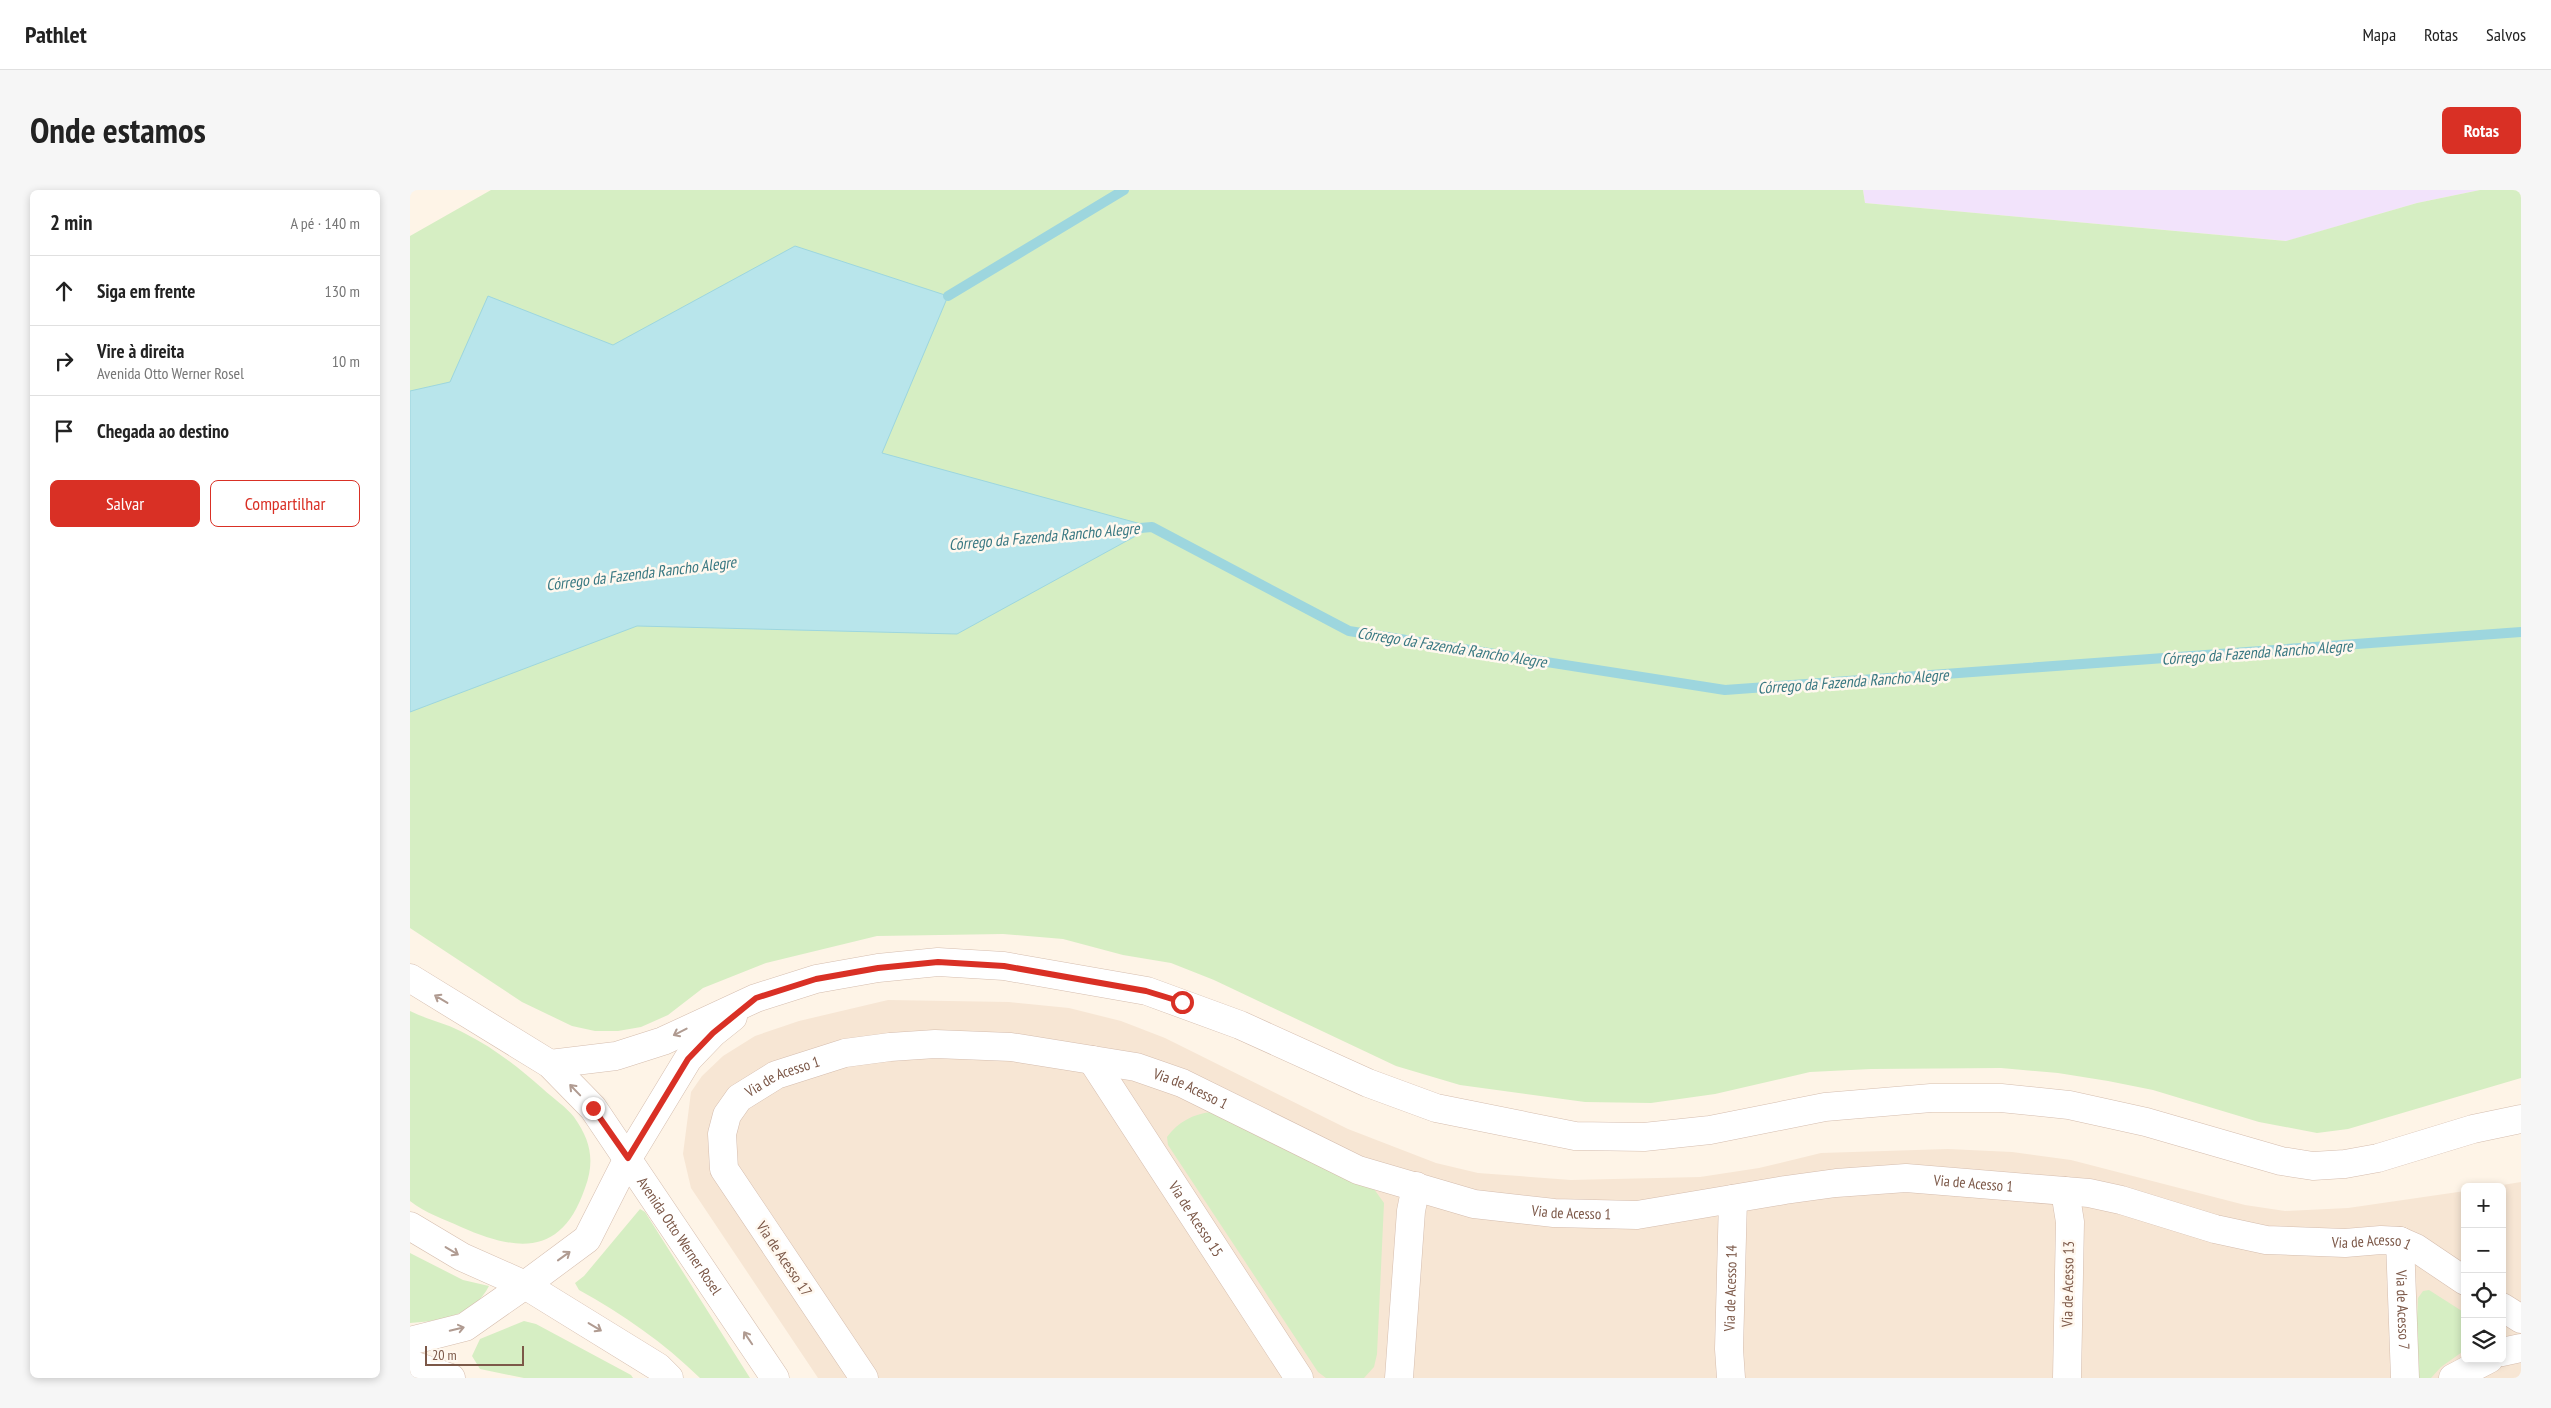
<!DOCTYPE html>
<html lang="pt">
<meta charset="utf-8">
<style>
body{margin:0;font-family:"PT Sans Narrow",sans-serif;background:#f6f6f6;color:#222}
.controls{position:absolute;right:15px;bottom:15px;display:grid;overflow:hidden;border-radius:8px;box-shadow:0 2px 8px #0003}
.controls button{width:45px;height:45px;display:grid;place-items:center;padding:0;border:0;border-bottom:1px solid #e0e0e0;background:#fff;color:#222;font:25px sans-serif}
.scale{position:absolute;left:15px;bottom:12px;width:99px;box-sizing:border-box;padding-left:5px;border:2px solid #7c5848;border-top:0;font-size:14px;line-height:18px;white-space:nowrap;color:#7c5848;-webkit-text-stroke:4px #fff8ef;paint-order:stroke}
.stop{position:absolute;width:15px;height:15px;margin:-11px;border:4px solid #d93025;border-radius:50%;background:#fff}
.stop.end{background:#d93025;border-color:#fff;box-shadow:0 1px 5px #0008}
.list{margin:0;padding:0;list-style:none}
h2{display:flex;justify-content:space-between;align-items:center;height:65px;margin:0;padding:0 20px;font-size:21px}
h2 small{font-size:16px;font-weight:400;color:#767676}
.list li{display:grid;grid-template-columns:32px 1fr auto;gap:15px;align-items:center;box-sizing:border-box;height:70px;padding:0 20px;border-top:1px solid #e0e0e0}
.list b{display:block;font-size:19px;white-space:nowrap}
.list p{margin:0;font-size:16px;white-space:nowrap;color:#767676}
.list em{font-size:16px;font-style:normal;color:#767676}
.actions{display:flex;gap:10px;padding:15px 20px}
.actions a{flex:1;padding:11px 0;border:1px solid #d93025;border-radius:8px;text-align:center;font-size:18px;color:#d93025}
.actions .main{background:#d93025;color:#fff}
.icon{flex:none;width:28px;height:28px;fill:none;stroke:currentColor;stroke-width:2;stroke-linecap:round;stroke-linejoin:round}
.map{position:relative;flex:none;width:2111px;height:1188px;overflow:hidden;border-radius:8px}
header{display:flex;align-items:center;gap:30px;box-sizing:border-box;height:70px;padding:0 25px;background:#fff;border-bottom:1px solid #e0e0e0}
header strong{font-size:24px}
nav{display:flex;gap:28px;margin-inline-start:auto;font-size:18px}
.intro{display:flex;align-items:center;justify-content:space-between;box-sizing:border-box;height:120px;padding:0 30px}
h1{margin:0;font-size:35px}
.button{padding:12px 22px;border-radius:8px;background:#d93025;color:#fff;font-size:18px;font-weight:700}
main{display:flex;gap:30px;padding:0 30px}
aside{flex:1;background:#fff;border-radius:8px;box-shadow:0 2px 8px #0003}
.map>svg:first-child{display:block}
</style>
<header>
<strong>Pathlet</strong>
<nav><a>Mapa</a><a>Rotas</a><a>Salvos</a></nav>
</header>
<div class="intro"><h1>Onde estamos</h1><a class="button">Rotas</a></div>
<main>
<aside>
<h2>2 min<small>A pé · 140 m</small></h2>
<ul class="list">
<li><svg class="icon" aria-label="ahead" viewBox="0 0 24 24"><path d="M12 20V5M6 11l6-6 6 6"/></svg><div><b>Siga em frente</b></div><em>130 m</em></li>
<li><svg class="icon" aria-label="right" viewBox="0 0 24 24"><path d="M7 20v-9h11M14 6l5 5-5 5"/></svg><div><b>Vire à direita</b><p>Avenida Otto Werner Rosel</p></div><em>10 m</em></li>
<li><svg class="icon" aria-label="arrive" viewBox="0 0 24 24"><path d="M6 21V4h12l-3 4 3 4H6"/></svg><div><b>Chegada ao destino</b></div></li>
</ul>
<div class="actions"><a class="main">Salvar</a><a>Compartilhar</a></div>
</aside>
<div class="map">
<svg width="2111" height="1188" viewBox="0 0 2111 1188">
<rect width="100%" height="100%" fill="#fef4e7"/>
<path fill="#f7e6d4" d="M478,810l121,2 60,6 52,13 44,17 183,91 88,34 42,10 93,7 129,-3 59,-9 62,-15 127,-4 64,3 59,8 174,45 40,6 63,-3 117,-17v168h37v-172h-12l31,-5v196h-1703l-127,-190 -8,-34 8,-62 11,-16 21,-20 32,-20 44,-15z"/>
<path fill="#f2e3fb" d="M1453,0h617l-63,13 -130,38 -422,-38z"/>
<path fill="#d6eec3" d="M81,0h1372l2,13 421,38 131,-38 63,-13h41v888l-173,51 -31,4 -58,-11 -106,-32 -45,-9 -50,-8 -57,-5 -130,1 -61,3 -95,22 -64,9 -66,-1 -125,-17 -64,-19 -182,-86 -43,-17 -48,-8 -60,-16 -60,-5 -126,2 -111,27 -63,25 -35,27 -27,12 -23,4h-23l-23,-5 -50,-24 -112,-74v-692z
M0,821c18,9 39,13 56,23 28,14 53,34 77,55 10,9 23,18 31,28 17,24 21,44 11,71 -23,68 -67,64 -124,39 -17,-8 -36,-14 -51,-26z
M801,922l156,73 7,4 10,14 -7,151 -3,13 -10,11h-38l-8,-6 -150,-227 -1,-8c11,-15 26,-23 44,-25z
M230,1019l5,3 105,166h-50c-36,-35 -77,-64 -121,-88l-4,-7 9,-7z
M0,1063l53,27 26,6c-15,30 -49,35 -79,37z
M2019,1100l36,23v37l-24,17 -10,11h-17l4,-80 5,-7z
M114,1131l12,3 95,51 2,3h-109l-44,-9 -8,-13 8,-17z"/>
<path fill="#b8e5eb" stroke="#9dd6de" d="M385,56l153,50 -66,157 270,74 -195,107 -320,-8 -227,86v-321l40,-9 38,-86 125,49z"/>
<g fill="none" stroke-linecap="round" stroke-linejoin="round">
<path stroke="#9dd6de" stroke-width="10" d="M538,106l176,-106
M730,338l12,-1 197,104 376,59 796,-58"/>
<defs>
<g id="minor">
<path id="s1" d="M682,870l207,318"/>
<path d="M1655,1001l5,31 -3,156"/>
<path id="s2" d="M1990,1051l5,137"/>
<path d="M2092,1117l19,12"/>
<path d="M0,1151l55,-14 60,-42"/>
<path d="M2092,1162l19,-4"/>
<path d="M0,1174l41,14"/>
<path id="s3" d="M454,1188l-140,-209 -2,-35 5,-19 12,-17 37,-23 69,-22 45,-6 45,-3 76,3 125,20 46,16 176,87 116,34 80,9 83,2 148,-25 51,-7 70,-5 183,15 32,7 94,29 51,11 79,3 36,-3 19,1 16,7 49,33"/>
<path d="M989,1188l12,-167 5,-25"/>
<path id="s4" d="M1321,1188l-2,-29 4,-150"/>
<path d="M2043,1188l36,-19"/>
</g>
<g id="tertiary">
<path id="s5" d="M0,788l140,86 43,44 182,270"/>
<path d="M140,874l66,-8 47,-15 93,-43 60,-19 62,-11 60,-6 66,4 143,25 93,34 128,58 68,25 139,28 69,1 66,-7 115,-23 106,-9h70l68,7 77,17 135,39 32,5 32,-2 33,-6 95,-29 48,-10"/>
<path d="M0,1036l52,31 63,28 133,82 11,11"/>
<path d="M115,1095l62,-46 41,-81 60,-99 25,-26 20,-16"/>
</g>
</defs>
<use href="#minor" stroke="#d5bdae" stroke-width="29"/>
<use href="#tertiary" stroke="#d5bdae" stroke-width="29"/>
<use href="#minor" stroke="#fff" stroke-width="28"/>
<use href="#tertiary" stroke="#fff" stroke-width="28"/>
</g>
<defs><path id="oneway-shaft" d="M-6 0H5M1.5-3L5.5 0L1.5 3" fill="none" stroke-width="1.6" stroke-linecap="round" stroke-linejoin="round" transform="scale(1.25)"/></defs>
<g stroke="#b09b91">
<use href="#oneway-shaft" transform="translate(31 809) rotate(-149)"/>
<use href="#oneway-shaft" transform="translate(270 842) rotate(153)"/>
<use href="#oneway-shaft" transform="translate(165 900) rotate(-134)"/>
<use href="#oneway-shaft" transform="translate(42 1061) rotate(31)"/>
<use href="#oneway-shaft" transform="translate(154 1066) rotate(-36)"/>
<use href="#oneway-shaft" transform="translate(185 1137) rotate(31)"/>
<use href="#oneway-shaft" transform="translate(47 1139) rotate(-14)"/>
<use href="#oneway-shaft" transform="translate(338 1148) rotate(-124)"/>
</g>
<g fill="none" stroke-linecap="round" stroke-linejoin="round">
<path stroke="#d93025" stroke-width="6" d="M183,918l35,50 60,-99 25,-26 43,-35 60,-19 62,-11 60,-6 66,4 142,25 36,11"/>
</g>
<g text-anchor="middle" stroke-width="5" stroke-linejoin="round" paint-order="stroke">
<g font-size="15" fill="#7c5848" stroke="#fff8ef">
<text dy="5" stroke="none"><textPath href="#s3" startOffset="376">Via de Acesso 1</textPath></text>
<text dy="5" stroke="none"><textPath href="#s3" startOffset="795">Via de Acesso 1</textPath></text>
<text dy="5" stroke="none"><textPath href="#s3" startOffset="1605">Via de Acesso 1</textPath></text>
<text dy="5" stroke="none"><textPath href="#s3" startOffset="1200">Via de Acesso 1</textPath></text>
<text dy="5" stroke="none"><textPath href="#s1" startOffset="190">Via de Acesso 15</textPath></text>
<text dy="5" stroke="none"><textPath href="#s5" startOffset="380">Avenida Otto Werner Rosel</textPath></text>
<text dy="5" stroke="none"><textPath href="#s3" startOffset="2010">Via de Acesso 1</textPath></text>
<text transform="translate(374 1069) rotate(56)" y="5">Via de Acesso 17</text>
<text transform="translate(1658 1094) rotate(-89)" y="5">Via de Acesso 13</text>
<text dy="5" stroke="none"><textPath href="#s4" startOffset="90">Via de Acesso 14</textPath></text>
<text dy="5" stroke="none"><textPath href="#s2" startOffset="69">Via de Acesso 7</textPath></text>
</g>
<g font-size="16" font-style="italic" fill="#397882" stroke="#fff8ef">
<text transform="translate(634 346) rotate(-5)" y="6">Córrego da Fazenda Rancho Alegre</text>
<text transform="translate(231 383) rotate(-7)" y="6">Córrego da Fazenda Rancho Alegre</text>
<text transform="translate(1042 457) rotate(9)" y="6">Córrego da Fazenda Rancho Alegre</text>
<text transform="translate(1847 462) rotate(-4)" y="6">Córrego da Fazenda Rancho Alegre</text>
<text transform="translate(1443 491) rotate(-4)" y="6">Córrego da Fazenda Rancho Alegre</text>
</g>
</g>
</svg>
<div class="controls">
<button>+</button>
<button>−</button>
<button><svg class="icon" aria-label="locate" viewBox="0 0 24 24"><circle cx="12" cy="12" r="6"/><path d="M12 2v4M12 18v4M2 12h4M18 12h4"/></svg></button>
<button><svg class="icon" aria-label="layers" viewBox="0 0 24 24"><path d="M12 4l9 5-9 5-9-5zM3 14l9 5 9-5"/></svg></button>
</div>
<div class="scale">20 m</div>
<div class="stop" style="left:772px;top:812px"></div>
<div class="stop end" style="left:183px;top:918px"></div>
</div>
</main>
